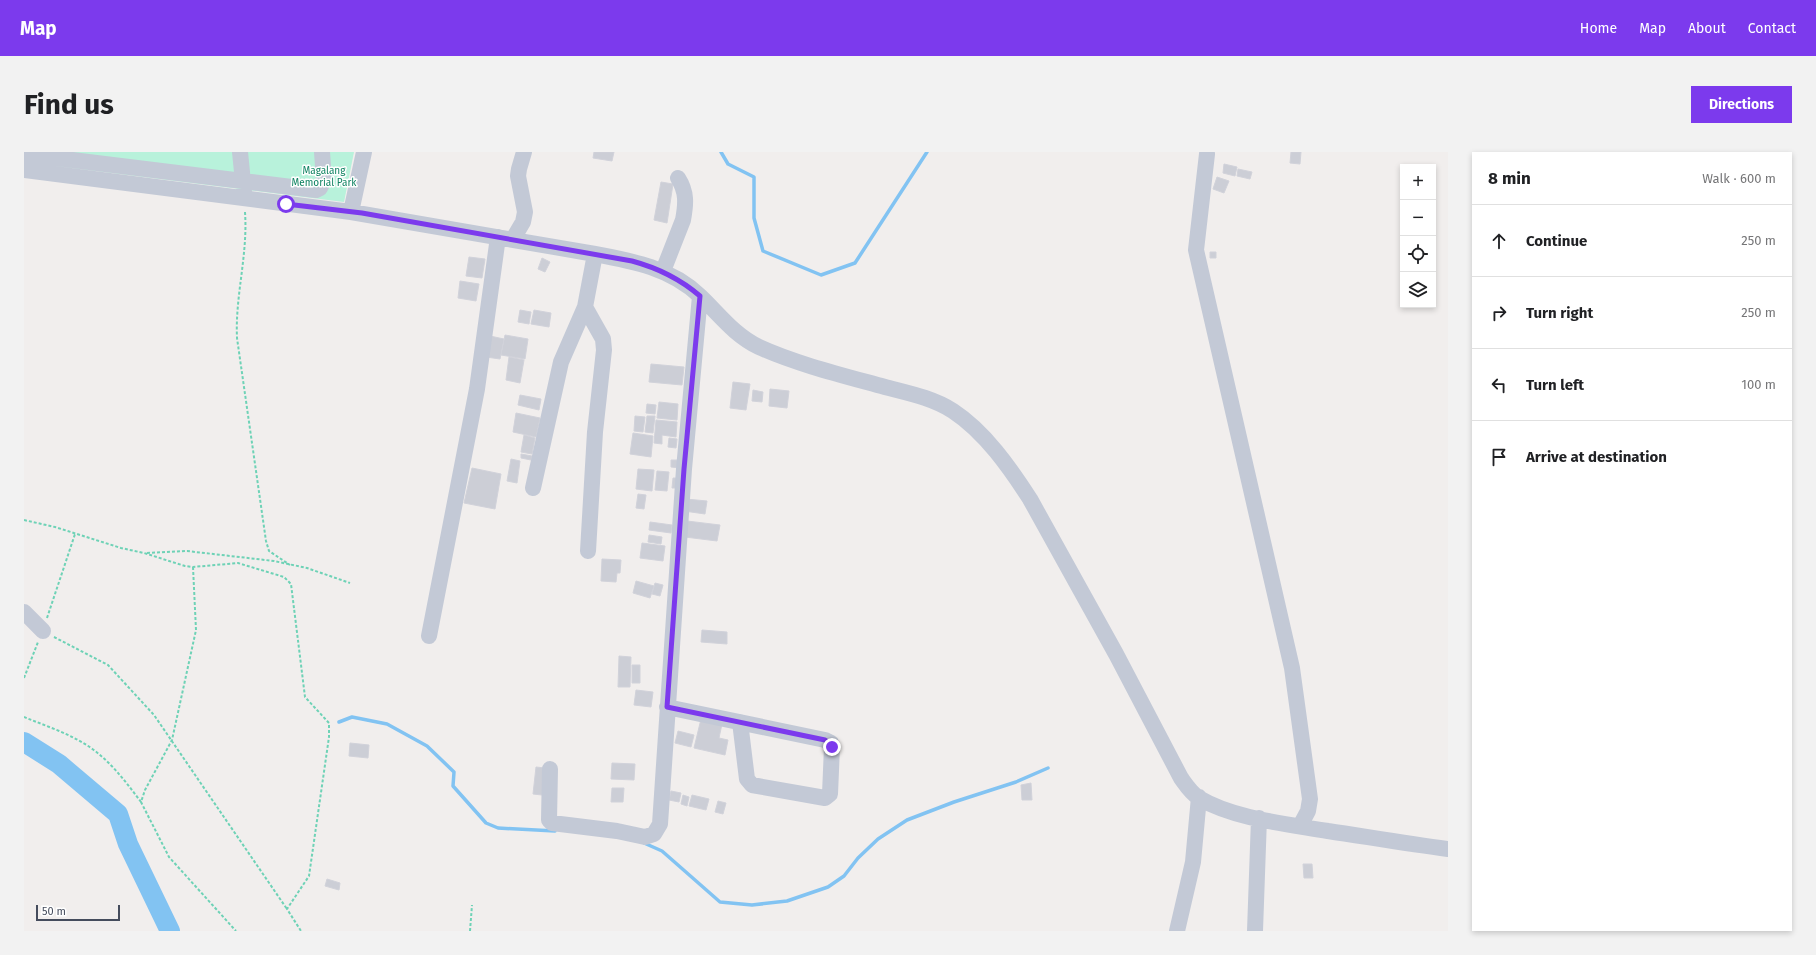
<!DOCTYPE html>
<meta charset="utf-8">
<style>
body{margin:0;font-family:"Fira Sans",sans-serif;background:#f2f2f2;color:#202124}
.controls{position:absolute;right:12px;top:12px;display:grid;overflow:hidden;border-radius:0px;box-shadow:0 2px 6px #0003}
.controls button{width:36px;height:36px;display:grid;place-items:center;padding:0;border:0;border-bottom:1px solid #e0e0e0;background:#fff;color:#202124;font:20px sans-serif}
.scale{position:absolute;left:12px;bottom:10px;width:84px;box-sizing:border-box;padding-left:4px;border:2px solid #454c5c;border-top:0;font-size:11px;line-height:14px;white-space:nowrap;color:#454c5c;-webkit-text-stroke:3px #fff;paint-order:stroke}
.stop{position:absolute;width:12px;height:12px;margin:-9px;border:3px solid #7c3aed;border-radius:50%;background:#fff}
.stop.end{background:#7c3aed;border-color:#fff;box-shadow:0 1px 4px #0008}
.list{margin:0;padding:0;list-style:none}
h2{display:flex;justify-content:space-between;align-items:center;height:52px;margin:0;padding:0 16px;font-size:17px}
h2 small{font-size:13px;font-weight:400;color:#757577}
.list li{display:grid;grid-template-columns:26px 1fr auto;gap:12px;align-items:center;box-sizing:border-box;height:72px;padding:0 16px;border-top:1px solid #e0e0e0}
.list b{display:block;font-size:15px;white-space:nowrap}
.list em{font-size:13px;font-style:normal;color:#757577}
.icon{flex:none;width:22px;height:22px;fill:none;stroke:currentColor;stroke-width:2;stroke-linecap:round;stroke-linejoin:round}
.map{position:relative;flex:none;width:1424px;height:779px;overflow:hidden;border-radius:0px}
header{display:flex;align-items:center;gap:24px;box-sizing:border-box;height:56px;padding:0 20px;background:#7c3aed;color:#fff}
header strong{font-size:19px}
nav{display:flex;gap:22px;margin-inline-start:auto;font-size:14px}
.intro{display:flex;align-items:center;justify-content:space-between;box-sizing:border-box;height:96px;padding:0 24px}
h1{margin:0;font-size:28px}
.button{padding:10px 18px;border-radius:0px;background:#7c3aed;color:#fff;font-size:14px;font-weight:700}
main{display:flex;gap:24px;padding:0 24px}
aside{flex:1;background:#fff;border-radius:0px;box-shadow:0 2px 6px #0003}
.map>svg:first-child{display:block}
</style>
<header>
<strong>Map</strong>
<nav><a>Home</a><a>Map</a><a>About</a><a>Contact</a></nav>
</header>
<div class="intro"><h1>Find us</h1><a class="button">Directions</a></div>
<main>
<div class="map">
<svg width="1424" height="779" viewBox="0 0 1424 779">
<rect width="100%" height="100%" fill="#f1eeed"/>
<path fill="#b8f2db" d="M0,0h330l-10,50 -320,-40z"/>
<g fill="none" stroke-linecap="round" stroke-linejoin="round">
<path stroke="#82c3f2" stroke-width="3.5" d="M697,0l7,12 26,13v41l9,33 58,24 34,-12 72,-111
M315,570l13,-5 35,7 40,22 27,26 -1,14 33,37 12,5 57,3
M620,691l18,8 58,51 32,3 35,-4 41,-14 16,-11 14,-18 20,-19 29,-19 47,-18 62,-20 32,-14"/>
<path stroke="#82c3f2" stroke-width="20" d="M0,590l35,22 59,50 10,30 42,87"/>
</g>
<path fill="#ccced6" stroke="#d1d2da" d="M570,0h20l-2,9 -19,-3z
M1267,0h10l-1,12 -10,-1z
M1200,12l13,3 -2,9 -12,-3z
M1214,17l14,3 -2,7 -13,-3z
M1193,25l12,4 -5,12 -11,-4z
M637,30l12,2 -6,39 -13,-3z
M1186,100h6v6h-6z
M445,105l16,2 -3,19 -16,-2z
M518,106l8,4 -5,10 -7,-3z
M436,129l19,3 -3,17 -18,-3z
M496,158l11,2 -2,12 -11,-2z
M510,158l17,3 -2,14 -18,-3z
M481,183l23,4 -3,20 -24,-4z
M466,184l14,3 -4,20 -14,-2z
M485,205l15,3 -4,23 -14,-3z
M627,212l33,3 -2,18 -33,-3z
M709,230l17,2 -4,26 -16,-2z
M746,237l19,2 -2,17 -18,-2z
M729,238l10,2 -1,10 -10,-1z
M496,243l21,4 -2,11 -21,-5z
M635,250l19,2 -1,16 -20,-2z
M623,252l9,1 -1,9 -9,-1z
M492,261l24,5 -4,19 -23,-5z
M611,264l10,1 -2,15 -9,-1z
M623,264h8l-2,17 -8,-1z
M632,268l21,2 -1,15 -14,-2v9l-8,-1z
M609,281l20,3 -2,21 -21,-3z
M500,283l11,3 -3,16 -11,-2z
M645,286l8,1 -1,9 -8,-1z
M497,302l11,2 -1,4 -10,-2z
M487,307l9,2 -3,22 -10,-2z
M647,308h9v8l-9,-1z
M448,316l29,6 -6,35 -31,-6z
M614,317l16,1 -2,21 -16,-2z
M633,319l12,1 -2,19 -12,-1z
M649,326h5l-1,10h-5z
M614,342l8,1 -2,14 -8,-1z
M662,347l21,2 -2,13 -21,-3z
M663,369l33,4 -3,16 -32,-4z
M626,370l22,3 -1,8 -22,-3z
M625,383l13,2 -1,7 -13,-2z
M618,391l23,3 -2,15 -23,-3z
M578,407l19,1 -1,13h-3l-1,9 -15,-1z
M612,429l18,5 -4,12 -17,-5z
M631,431l8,2 -3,11 -8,-2z
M678,478l25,2v12l-26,-2z
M595,504l12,1 -1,30h-12z
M608,513h8v18h-8z
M612,538l17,2 -2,15 -17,-2z
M677,567l21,5 -3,14 9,2 -3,15 -31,-7z
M654,579l16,4 -3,12 -16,-4z
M326,591l19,2 -1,13 -19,-2z
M588,611l23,1 -1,16 -23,-1z
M512,615l9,1 -3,27 -9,-1z
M1007,631l1,17h-10l-1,-15z
M588,636h12l-1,14h-12z
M647,639l10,2 -2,9 -10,-2z
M659,643l6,2 -2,9 -6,-2z
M668,643l17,4 -3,11 -17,-4z
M694,649l8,2 -3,11 -8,-2z
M1279,712h9l1,14h-9z
M303,727l13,4 -1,7 -14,-4z"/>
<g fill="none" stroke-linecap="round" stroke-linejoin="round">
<path stroke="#6ed2b6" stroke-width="2" stroke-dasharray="3 2" stroke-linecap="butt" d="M221,60c3,43 -10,84 -8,126l29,203 3,10 21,14
M0,368l31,7 66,21 23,5 41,13 8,1 45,-4 46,14 7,7 14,113 24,26v14l-20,139 -22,33 14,22
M123,401l40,-2 87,10 33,7 43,15
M169,415l3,63 -24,110 -27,50 -4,12 28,55 67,74
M23,466l28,-84
M30,485l54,28 46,50 133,194
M0,526l14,-36
M0,565c22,9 47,17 67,31 20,14 35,34 50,54
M446,779l2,-26"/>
<path stroke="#c3c9d6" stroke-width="16" d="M216,0l4,40
M0,2l292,36 4,-2 4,-8 -2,-28
M1183,2l-11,96 96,418 18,131 -2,12 -8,15
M0,18l327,42 244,42c38,7 76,14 105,42 19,18 34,39 59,51 37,17 86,29 126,40 23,6 48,11 68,24 32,21 57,57 77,88l86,155 65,124c5,7 10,15 18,20 35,21 89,26 129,33 40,6 80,13 120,18
M327,60l13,-60
M489,87l10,-17 2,-10 -7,-36 1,-7 5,-17
M639,119l20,-51c3,-16 4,-28 -5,-42
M561,155l18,32 1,11 -9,82 -7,119
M509,336l28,-126 24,-55 10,-53
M0,460l19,19
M405,484l48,-247 21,-152
M643,555l158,33 6,3 1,4 -2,47 -5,4 -73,-13 -5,-6 -7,-57
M526,617l-1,51 3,3 65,8 28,6 9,-3 6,-10 24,-355 16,-173
M1153,779l16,-69 6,-65
M1231,779l4,-113"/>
</g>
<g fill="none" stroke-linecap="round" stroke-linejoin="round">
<path stroke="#7c3aed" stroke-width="5" d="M262,52l76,9 270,48c26,7 47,17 68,35l-16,173 -17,238 158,33 6,4 1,3"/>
</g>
<g text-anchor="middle" stroke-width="3" stroke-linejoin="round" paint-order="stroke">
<g font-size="10" fill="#108362" stroke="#fff">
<text x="300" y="22">Magalang<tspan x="300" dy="12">Memorial Park</tspan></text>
</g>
</g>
</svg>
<div class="controls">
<button>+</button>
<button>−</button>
<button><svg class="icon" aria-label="locate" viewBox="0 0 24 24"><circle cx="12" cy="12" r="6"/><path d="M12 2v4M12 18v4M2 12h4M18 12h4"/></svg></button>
<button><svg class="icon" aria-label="layers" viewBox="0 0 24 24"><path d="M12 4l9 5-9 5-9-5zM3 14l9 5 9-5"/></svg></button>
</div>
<div class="scale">50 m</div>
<div class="stop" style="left:262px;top:52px"></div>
<div class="stop end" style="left:808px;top:595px"></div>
</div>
<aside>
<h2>8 min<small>Walk · 600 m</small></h2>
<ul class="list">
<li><svg class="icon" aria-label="ahead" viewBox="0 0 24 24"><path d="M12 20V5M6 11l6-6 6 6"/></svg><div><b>Continue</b></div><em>250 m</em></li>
<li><svg class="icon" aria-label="right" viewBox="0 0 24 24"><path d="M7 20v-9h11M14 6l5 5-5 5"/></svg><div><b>Turn right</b></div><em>250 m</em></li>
<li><svg class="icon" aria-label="left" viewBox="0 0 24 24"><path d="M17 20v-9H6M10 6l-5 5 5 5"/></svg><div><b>Turn left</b></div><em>100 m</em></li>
<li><svg class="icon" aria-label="arrive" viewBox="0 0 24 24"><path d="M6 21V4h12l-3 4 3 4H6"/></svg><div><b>Arrive at destination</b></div></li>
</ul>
</aside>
</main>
